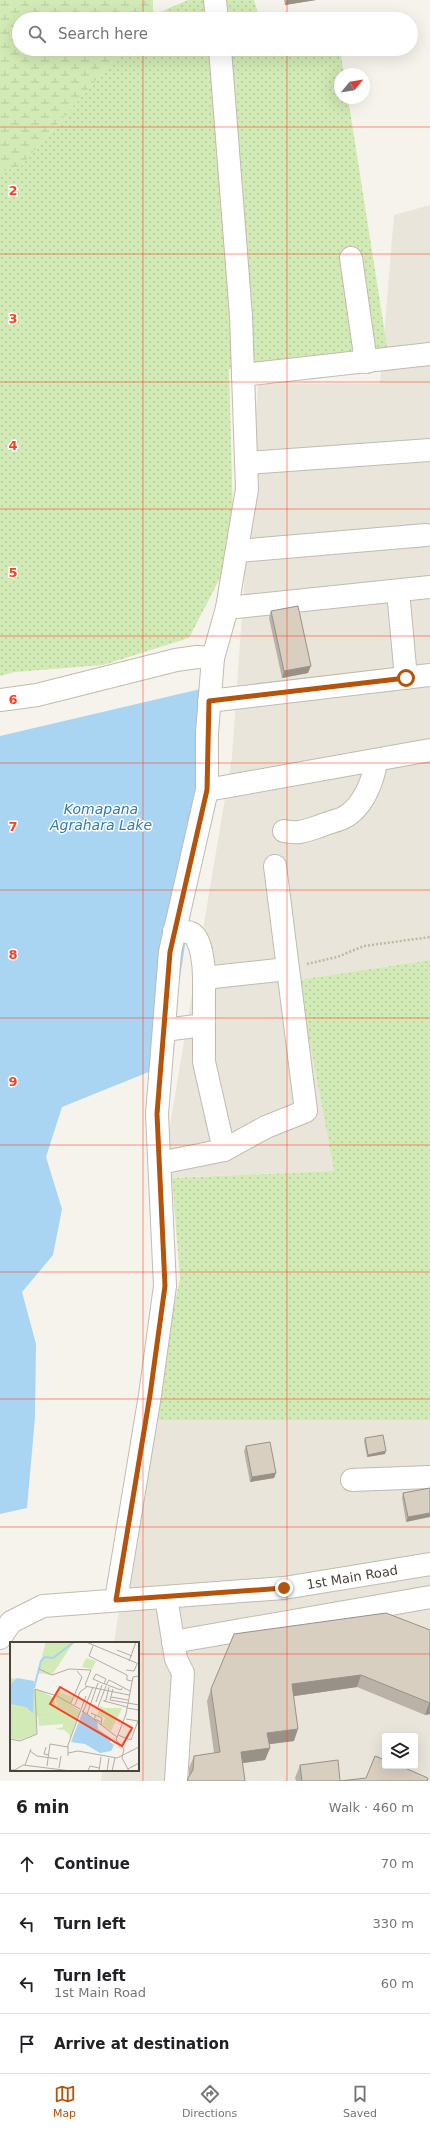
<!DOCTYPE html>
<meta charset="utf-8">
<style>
body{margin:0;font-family:"DejaVu Sans",sans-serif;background:#f6f6f6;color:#202124}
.controls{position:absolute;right:12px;bottom:12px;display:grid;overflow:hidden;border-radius:4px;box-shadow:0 4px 16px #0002}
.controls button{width:36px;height:36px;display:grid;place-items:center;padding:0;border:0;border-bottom:1px solid #e0e0e0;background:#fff;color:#202124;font:20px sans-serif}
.compass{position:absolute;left:334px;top:68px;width:36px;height:36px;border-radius:50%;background:#fff;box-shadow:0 4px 16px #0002;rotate:60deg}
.stop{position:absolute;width:12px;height:12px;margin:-9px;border:3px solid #b45309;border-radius:50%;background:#fff}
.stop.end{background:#b45309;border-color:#fff;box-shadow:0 1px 4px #0008}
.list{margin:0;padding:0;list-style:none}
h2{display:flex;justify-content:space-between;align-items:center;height:52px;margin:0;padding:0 16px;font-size:17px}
h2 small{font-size:13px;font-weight:400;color:#757577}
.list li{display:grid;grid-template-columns:26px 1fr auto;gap:12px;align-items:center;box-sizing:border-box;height:60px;padding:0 16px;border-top:1px solid #e0e0e0}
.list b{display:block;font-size:15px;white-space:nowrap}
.list p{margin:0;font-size:13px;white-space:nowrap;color:#757577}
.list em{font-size:13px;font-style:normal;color:#757577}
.icon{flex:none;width:22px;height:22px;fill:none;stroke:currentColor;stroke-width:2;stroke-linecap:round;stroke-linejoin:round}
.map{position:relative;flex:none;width:430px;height:1781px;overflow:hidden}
.search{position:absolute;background:#fff;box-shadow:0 4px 16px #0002;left:12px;right:12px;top:12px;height:44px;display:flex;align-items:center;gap:10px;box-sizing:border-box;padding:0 14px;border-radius:22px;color:#757577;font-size:15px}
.sheet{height:292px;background:#fff}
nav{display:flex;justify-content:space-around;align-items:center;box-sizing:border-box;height:56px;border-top:1px solid #e0e0e0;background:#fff;font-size:11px;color:#757577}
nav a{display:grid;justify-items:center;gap:2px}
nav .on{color:#b45309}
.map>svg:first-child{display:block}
</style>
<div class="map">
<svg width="430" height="1781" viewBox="0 0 430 1781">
<defs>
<pattern id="grass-dots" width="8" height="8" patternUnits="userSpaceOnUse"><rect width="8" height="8" fill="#d2eab5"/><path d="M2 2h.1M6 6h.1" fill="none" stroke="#b6ca9c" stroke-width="1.8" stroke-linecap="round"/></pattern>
<pattern id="wetland-marsh" width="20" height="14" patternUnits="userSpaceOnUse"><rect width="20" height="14" fill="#d2eab5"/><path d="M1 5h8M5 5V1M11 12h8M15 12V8" fill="none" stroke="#b6ca9c"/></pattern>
</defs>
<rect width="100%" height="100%" fill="#f6f3ec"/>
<path fill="#eae5da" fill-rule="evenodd" d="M430,205v755l-132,20 36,191 -173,7 71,-421 26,-373h122l14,-169z
M148,1420h282v361h-329l1,-11h36v-127h-24zM385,1736h30v30h-30z"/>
<path fill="url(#grass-dots)" d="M188,0h66l6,19h-110l3,-4z
M123,49h217l4,25h-4v24h8l40,255 -159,16 5,182 -45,87 -86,27 -88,7 -15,4v-504l21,-6z
M430,960v460h-282l32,-141 -8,-101 162,-7 -36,-191z"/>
<path fill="url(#wetland-marsh)" d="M0,0h153v15l-4,4h-130v30h104l-102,117 -21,6z"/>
<path fill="#a9d4f2" d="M222,684l-38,268 -18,113 -104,42 -16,50 16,52 -9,46 -31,37 14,52 -1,73 -8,91 -27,6v-778z"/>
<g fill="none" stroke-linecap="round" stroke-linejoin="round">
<defs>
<g id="minor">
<path d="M215,0l2,19"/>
<path d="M220,49l21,267 6,173 -20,119"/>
<path d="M351,258l15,104"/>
<path d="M243,375l187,-21"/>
<path d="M246,463l184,-13"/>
<path d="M238,551l188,-16"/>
<path d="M430,587l-203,21 -14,50 -6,75v57l223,-40"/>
<path d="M398,591l8,87"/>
<path d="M0,700l37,-5 139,-35 21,-3 16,1"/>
<path d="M209,701l221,-26"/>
<path d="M284,831c15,3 21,0 36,-5 7,-3 16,-5 23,-8 20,-10 31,-38 33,-58"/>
<path d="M174,931c5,1 12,0 17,2 11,5 13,35 13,45"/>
<path d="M164,1030l40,-5"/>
<path d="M224,1150l-20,-88v-84l83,-9"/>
<path d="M160,1163l64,-13 42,-23 40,-16 -31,-245"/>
<path d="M352,1480l78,-3"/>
<path d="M166,1597l10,62 7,14 -7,108"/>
<path d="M116,1600l34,-205 15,-109 -8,-172 13,-162 37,-162"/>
<path id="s1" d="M0,1638l11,-16 32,-16 241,-18 146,-24"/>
<path d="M173,1642l257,-45"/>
</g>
</defs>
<use href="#minor" stroke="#c2bbae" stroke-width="24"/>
<path stroke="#c4b79f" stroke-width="2.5" stroke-dasharray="2 2" stroke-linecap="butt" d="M307,964l30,-7 27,-11 66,-9"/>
<use href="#minor" stroke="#fff" stroke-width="22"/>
</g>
<path fill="#bab2a6" d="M284,0h32l-31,5z
M271,611l37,62 -26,5 -13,-60z
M365,1438l20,16 -18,3 -3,-16z
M246,1446l30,27 -2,5 -24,4 -6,-31z
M430,1488l-24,34 -4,-24 1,-5z
M430,1630v84l-5,1 -68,-28 -63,9v45l-25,3 1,4 -5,12 -23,3 3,18h-58l2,-4v-9l5,-12 20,-3 -7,-52 4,-12z
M300,1765l40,16h-44l-1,-3z"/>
<path fill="#979187" d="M287,0h29l-31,5z
M311,666l-3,7 -26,5 2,-7z
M386,1451l-1,3 -18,3 1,-2z
M276,1473l-2,5 -24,4 2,-5z
M430,1513v4l-24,5 2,-5z
M361,1675l-4,12 -69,10 4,-13z
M429,1703h1v11l-5,1z
M298,1729l-4,12 -31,4 4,-12z
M270,1748l-5,12 -29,4 5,-12z"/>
<path fill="#d8cfc1" stroke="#979187" d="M298,606l13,60 -27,5 -13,-60z
M383,1435l3,16 -18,4 -3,-17z
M270,1442l6,31 -24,4 -6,-31z
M430,1488v25l-22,4 -5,-24z
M386,1613l44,17v73l-69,-28 -69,9 6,45 -31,4 3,15 -29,4 4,29h-57v-3l5,-8 1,-14 26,-4 -9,-63 23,-55z
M375,1756l10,4v6h15l28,12 -1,3h-87l26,-3z
M338,1760l2,21h-38l-2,-16z"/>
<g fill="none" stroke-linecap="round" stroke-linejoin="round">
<path stroke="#b45309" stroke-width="5" d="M284,1588l-168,12 34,-205 15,-109 -8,-172 13,-162 37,-162 2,-89 197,-23"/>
</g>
<path fill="none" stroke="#fc3f1d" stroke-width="1" stroke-opacity="0.55" d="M143,0v19M287,0v19M143,49v1732M287,49v1732M0,127h430M0,254h430M0,382h430M0,509h430M0,636h430M0,763h430M0,890h430M0,1018h430M0,1145h430M0,1272h430M0,1399h430M0,1527h430M0,1654h11M138,1654h292"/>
<g text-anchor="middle" stroke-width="3" stroke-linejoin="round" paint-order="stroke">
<g font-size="13" fill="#4b4439" stroke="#fff">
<text dy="5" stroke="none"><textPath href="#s1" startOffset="366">1st Main Road</textPath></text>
</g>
<g font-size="14" font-style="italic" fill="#2e7ab2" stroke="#fff">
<text x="101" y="814">Komapana<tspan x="101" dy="16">Agrahara Lake</tspan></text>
</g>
</g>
<g transform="translate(10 1642)">
<rect width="129" height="129" fill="#f6f3ec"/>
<path d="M50,50l13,5 -3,7 10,7 -10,28 -1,-5 -5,-4 -9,-1 8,-2v-3l-24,2 -1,-9 8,1 11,-11 -2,-13zM0,63l13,2 13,8v19l-16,6 -10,-2zM90,64l5,2h17l-11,23 -9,-6 3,-7 -8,-3z" fill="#d2eab5"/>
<path d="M76,16l10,3 -4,8 -10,-2z" fill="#d2eab5"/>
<path d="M36,0l27,1 -21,32 -15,-2zM0,36l23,3 1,8 6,1 14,8 3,9 -2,8 -9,3 -8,-1 -15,-10 -13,-2z" fill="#d2eab5"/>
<path d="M7,36l17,3 -1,32 -7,-6 -16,-3v-19zM73,69l14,11 1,7 13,9 -1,4 4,3 -3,6 -11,2 -15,-9 -14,-2z" fill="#a9d4f2"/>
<path fill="none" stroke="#a9d4f2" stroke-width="2" d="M24,46l7,-27 4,-4 8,1 21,-16"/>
<path fill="none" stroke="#b2ada4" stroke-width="1" d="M76,0l53,22M83,4l-4,10 38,19v5l5,1M107,8l15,6M119,19l7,-19M29,27l13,6 17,-6 22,1 -6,15M116,28l8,1 3,-7M94,42l2,-5 -10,-5 -3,5 9,4 19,7 1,-2M96,43l3,-5 21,11M75,44l44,9M103,47l-3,11 29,5M101,55l17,3M93,59l3,-1 3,-13M94,59l23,6M86,60l6,-17M61,61l11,-26 -5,-6M65,63l5,-13 8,-6M88,65l8,-21M117,66l12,2M72,69l5,3 11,-31M73,70l10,-25M81,71l11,5 -1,7M77,72l30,23M86,73l-2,4 8,3M108,93l13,5 7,-19 -12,-2M0,97l10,2 17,-7 -2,-45 22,7 23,13M36,105l-2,7 5,1M20,109l7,5 21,3M58,111l10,-2 39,7 22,-11M58,114v-11l18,-49M112,116l2,-9 -8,-9 10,-26 7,-37 5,-1M112,116l7,13M15,123l6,-16M37,124l3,-22 18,3M49,126l2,-12M118,127l11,-6M0,128h5l8,-5 48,6M78,129l2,-5 9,2M89,129l2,-14M97,129l2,-13M102,129l3,-13"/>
<path fill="#fc3f1d" fill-opacity="0.15" stroke="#fc3f1d" stroke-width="2" d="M50,45l72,41 -10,18 -72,-42z"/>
<rect width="129" height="129" fill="none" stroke="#4b4439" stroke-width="2"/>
</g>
<g font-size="13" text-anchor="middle" font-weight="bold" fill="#fc3f1d" stroke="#fff" stroke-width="3" stroke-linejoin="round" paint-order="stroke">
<text x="13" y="195">2</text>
<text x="13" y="323">3</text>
<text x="13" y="450">4</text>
<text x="13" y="577">5</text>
<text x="13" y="704">6</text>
<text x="13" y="831">7</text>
<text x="13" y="959">8</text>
<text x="13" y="1086">9</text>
</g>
</svg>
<div class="controls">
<button><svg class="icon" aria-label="layers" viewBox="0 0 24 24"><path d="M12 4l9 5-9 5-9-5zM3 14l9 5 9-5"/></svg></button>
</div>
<svg class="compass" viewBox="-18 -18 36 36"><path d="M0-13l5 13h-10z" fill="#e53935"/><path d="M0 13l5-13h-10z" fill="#757577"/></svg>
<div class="stop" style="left:406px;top:678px"></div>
<div class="stop end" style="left:284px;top:1588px"></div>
<div class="search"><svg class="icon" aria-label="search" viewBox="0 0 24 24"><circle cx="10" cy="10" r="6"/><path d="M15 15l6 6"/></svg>Search here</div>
</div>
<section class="sheet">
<h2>6 min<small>Walk · 460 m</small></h2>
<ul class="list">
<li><svg class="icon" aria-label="ahead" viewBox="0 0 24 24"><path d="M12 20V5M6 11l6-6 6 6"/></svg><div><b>Continue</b></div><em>70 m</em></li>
<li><svg class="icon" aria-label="left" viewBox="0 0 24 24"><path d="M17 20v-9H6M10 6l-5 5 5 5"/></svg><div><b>Turn left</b></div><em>330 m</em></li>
<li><svg class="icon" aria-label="left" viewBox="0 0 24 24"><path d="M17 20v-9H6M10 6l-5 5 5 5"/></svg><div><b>Turn left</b><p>1st Main Road</p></div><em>60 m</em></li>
<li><svg class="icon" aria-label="arrive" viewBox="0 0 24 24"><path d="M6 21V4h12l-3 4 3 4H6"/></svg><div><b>Arrive at destination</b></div></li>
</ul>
</section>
<nav>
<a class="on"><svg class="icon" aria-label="map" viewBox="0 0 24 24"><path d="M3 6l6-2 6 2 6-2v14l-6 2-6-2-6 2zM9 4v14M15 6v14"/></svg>Map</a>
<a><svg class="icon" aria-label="directions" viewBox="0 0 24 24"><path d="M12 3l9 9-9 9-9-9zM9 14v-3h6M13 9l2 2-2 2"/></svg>Directions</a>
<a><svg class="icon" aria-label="saved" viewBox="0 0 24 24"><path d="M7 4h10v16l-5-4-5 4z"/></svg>Saved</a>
</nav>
